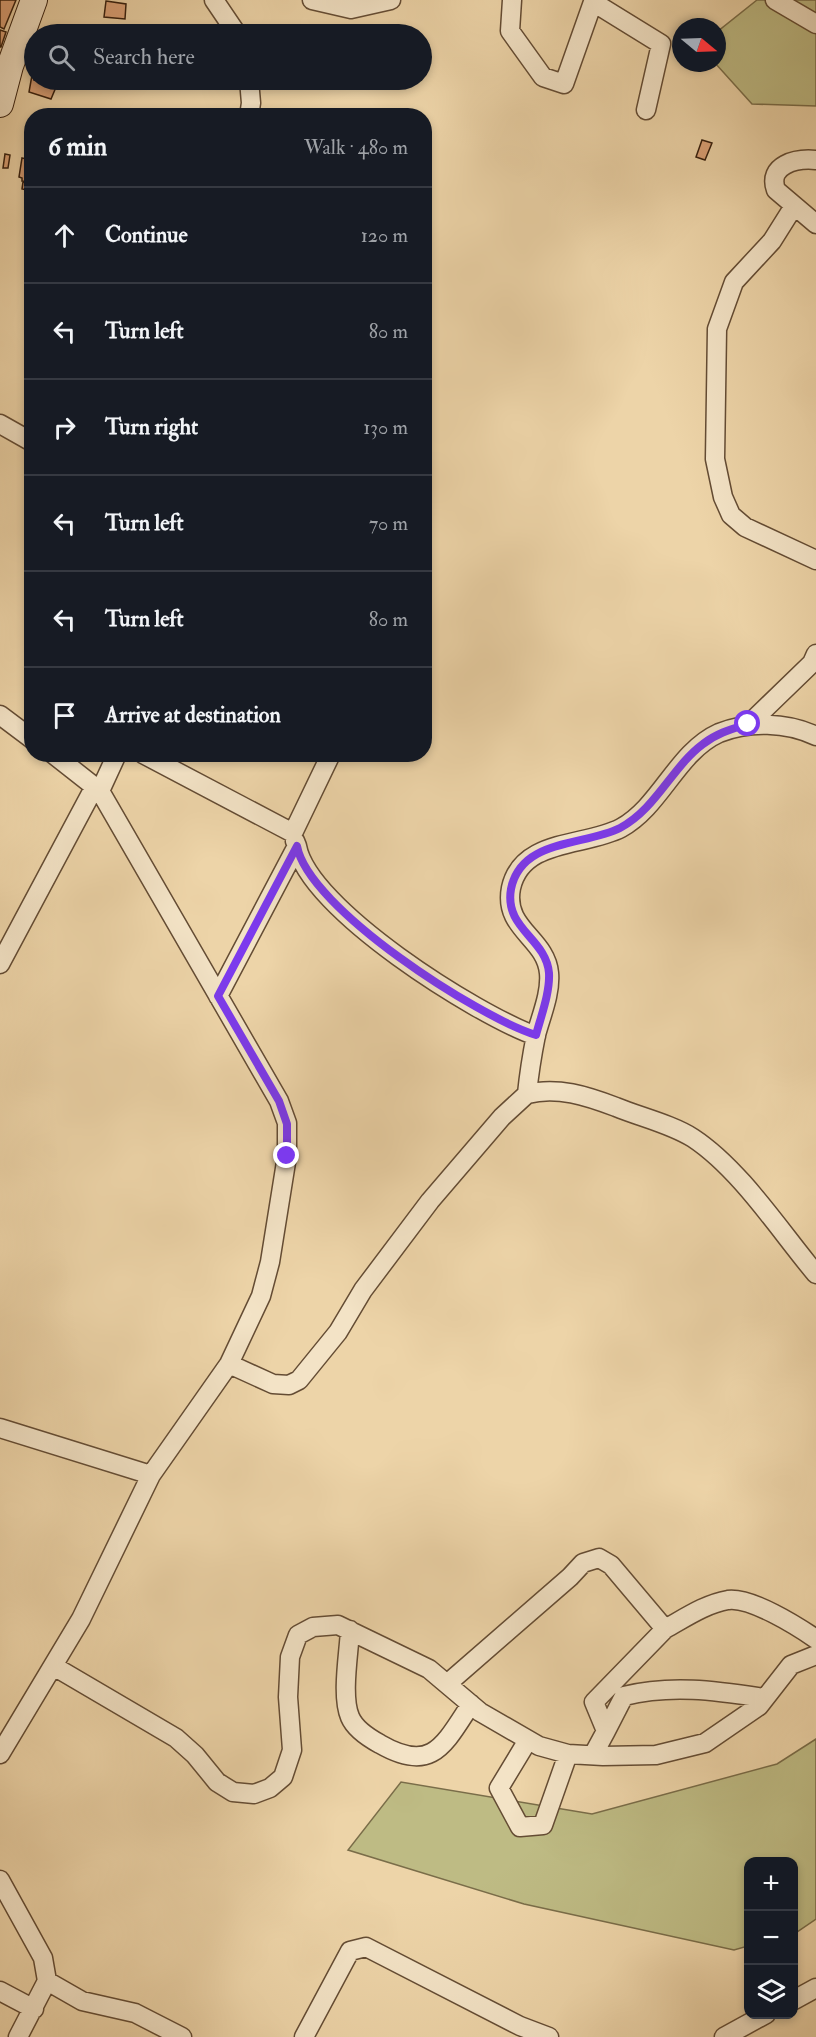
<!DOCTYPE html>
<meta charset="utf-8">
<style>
body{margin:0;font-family:"IM FELL Double Pica",serif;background:#242831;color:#f1f3f6}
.controls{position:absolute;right:18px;bottom:18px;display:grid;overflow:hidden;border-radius:12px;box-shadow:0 3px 9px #0003}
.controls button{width:54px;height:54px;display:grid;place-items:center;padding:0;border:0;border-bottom:2px solid #363941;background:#171b24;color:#f1f3f6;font:30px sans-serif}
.compass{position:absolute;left:672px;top:18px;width:54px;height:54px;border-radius:50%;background:#171b24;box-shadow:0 3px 9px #0003;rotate:109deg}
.stop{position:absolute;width:18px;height:18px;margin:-14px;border:4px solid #7c3aed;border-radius:50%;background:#fff}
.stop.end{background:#7c3aed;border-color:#fff;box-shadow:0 2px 6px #0008}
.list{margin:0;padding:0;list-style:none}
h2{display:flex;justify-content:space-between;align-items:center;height:78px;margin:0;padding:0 24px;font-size:26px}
h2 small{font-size:20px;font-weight:400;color:#9ea1a6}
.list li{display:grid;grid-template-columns:39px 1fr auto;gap:18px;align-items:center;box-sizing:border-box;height:96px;padding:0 24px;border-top:2px solid #363941}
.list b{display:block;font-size:22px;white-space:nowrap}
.list em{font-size:20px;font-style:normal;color:#9ea1a6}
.icon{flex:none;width:33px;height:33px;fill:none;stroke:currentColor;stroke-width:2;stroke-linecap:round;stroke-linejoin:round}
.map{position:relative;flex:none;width:816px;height:2037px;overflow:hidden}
.search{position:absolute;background:#171b24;box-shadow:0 3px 9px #0003;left:24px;top:24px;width:408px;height:66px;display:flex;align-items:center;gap:15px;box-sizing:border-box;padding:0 21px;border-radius:33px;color:#9ea1a6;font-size:22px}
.panel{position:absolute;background:#171b24;box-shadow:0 3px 9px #0003;left:24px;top:108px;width:408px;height:654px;border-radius:24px}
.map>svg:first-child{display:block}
</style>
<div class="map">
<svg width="816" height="2037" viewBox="0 0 816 2037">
<rect width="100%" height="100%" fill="#edd4a8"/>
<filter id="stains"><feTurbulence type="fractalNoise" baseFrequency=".00333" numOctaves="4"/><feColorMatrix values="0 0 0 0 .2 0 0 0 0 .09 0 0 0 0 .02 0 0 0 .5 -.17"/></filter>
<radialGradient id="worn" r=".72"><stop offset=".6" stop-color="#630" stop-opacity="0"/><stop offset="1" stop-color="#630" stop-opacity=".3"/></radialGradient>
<path fill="#bebb84" stroke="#7a6d49" stroke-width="1.5" d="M757,0h59v106l-64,-2 -37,-41 2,-31z
M816,1739v180l-22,15v-72h-46v84l-14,4 -210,-46 -176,-54 53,-68 191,32 185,-50z"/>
<path fill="#dca277" stroke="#361f0e" stroke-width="1.5" d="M0,0h16l-12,29 -4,-2z
M106,1l20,3 -1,15 -21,-2z
M0,30l6,2 -5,15h-1z
M34,64v16h25l-8,19 -22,-7z
M702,140l10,3 -7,17 -9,-3z
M5,154l5,1 -2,13h-5z
M22,158l10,2 -2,22 -8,-1v-3l-3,-1z
M23,182l9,2v7l-10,-2z"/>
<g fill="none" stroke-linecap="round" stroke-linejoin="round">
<defs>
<path id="minor" d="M214,0l23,34
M312,0l39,9 40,-9
M512,0l-2,31 33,46 21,7 29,-82 68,42 -15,66
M775,0l41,24
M249,116l2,-13 -2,-23
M816,160c-20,-2 -49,5 -40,30l40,34
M794,206l-22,35 -38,41 -17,47 -2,130 8,38 8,18 14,12 71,33
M0,424l32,18
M0,715l32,24
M749,724l63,-61 4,-9
M53,754l47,37 17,-37
M143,754l150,79 38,-79
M297,846c11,63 180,169 239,190
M0,964l95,-178
M218,996l79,-150 -2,-5
M527,1094c2,-20 5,-39 9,-59 5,-19 15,-42 13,-62 -3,-35 -46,-44 -38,-85 11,-50 74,-41 110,-60 40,-22 56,-76 98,-95 29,-12 68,-11 97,3
M229,1364l44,20 16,1 10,-5 39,-48 25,-42 67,-89 72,-84 25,-23c30,-8 60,2 89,13 24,10 55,17 77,31 47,31 87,93 123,136
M0,1428l151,47
M665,1629c20,-11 40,-25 63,-29 23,-3 69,26 88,39
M350,1630c-1,23 -9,66 0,87 5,12 19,21 30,27 52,30 64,1 91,-40
M55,1667l121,71 19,17 22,27 16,10 21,2 16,-6 13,-11 9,-27 -4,-53 2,-40 8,-22 15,-8 25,-2 91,44 51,43 59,34 29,8 35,2 53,-1 49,-12 54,-37 32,-41 25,-10
M447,1684l123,-107 13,-14 16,-5 12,7 54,64 -71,73 12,29 -13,24
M606,1731l18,-35c48,-12 93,-5 141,2
M528,1740l-29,48 21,39 23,-2 25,-71
M0,1754l81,-135 70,-144 78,-111 32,-68 9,-34 17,-106v-33l-8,-22 -179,-310
M0,1880l43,78 4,23 -29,56
M47,1981l35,20 53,12 47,24
M0,1991l34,18
M794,2000l22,-12
M304,2037l46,-86 16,-4 154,79 29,11
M724,2037l42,-23"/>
<path id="secondary" d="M0,104l10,-38 24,-66"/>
</defs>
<use href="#minor" stroke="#644c34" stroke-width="21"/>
<use href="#secondary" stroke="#361f0e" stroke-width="28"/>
<use href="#minor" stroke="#f3e3c6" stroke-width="18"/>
<use href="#secondary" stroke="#f3e3c6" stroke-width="26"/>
</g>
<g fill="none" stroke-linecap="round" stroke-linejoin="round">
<path stroke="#7c3aed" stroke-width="8" d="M287,1156v-32l-8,-23 -61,-105 79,-150c11,62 181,171 239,189 5,-19 14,-42 13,-62 -3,-35 -45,-44 -38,-84 10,-51 74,-43 109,-61 36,-19 52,-61 83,-84 14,-11 29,-15 45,-20"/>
</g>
<rect width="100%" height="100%" filter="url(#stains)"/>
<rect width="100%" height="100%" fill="url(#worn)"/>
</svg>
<div class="controls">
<button>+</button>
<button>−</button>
<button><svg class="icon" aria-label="layers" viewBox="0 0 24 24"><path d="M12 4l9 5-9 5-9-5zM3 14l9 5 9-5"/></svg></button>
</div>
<svg class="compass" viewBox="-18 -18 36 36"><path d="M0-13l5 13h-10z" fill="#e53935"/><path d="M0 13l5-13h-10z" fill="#9ea1a6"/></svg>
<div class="stop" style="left:748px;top:724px"></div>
<div class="stop end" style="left:287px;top:1156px"></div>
<div class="search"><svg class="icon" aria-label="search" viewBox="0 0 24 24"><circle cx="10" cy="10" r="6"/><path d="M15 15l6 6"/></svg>Search here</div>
<section class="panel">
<h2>6 min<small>Walk · 480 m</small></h2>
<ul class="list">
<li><svg class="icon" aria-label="ahead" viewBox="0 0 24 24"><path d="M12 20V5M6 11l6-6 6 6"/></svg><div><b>Continue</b></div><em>120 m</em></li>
<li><svg class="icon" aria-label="left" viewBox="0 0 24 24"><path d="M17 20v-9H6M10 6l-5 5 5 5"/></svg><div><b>Turn left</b></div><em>80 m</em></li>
<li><svg class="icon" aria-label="right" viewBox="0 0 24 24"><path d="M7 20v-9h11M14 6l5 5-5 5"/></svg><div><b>Turn right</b></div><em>130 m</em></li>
<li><svg class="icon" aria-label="left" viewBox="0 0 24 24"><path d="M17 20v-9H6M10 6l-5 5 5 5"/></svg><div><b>Turn left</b></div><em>70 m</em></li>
<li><svg class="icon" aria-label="left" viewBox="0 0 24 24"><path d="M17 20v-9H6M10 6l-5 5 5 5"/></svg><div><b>Turn left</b></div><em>80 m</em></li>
<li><svg class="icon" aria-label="arrive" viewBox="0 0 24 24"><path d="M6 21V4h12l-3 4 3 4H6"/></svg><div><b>Arrive at destination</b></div></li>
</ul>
</section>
</div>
